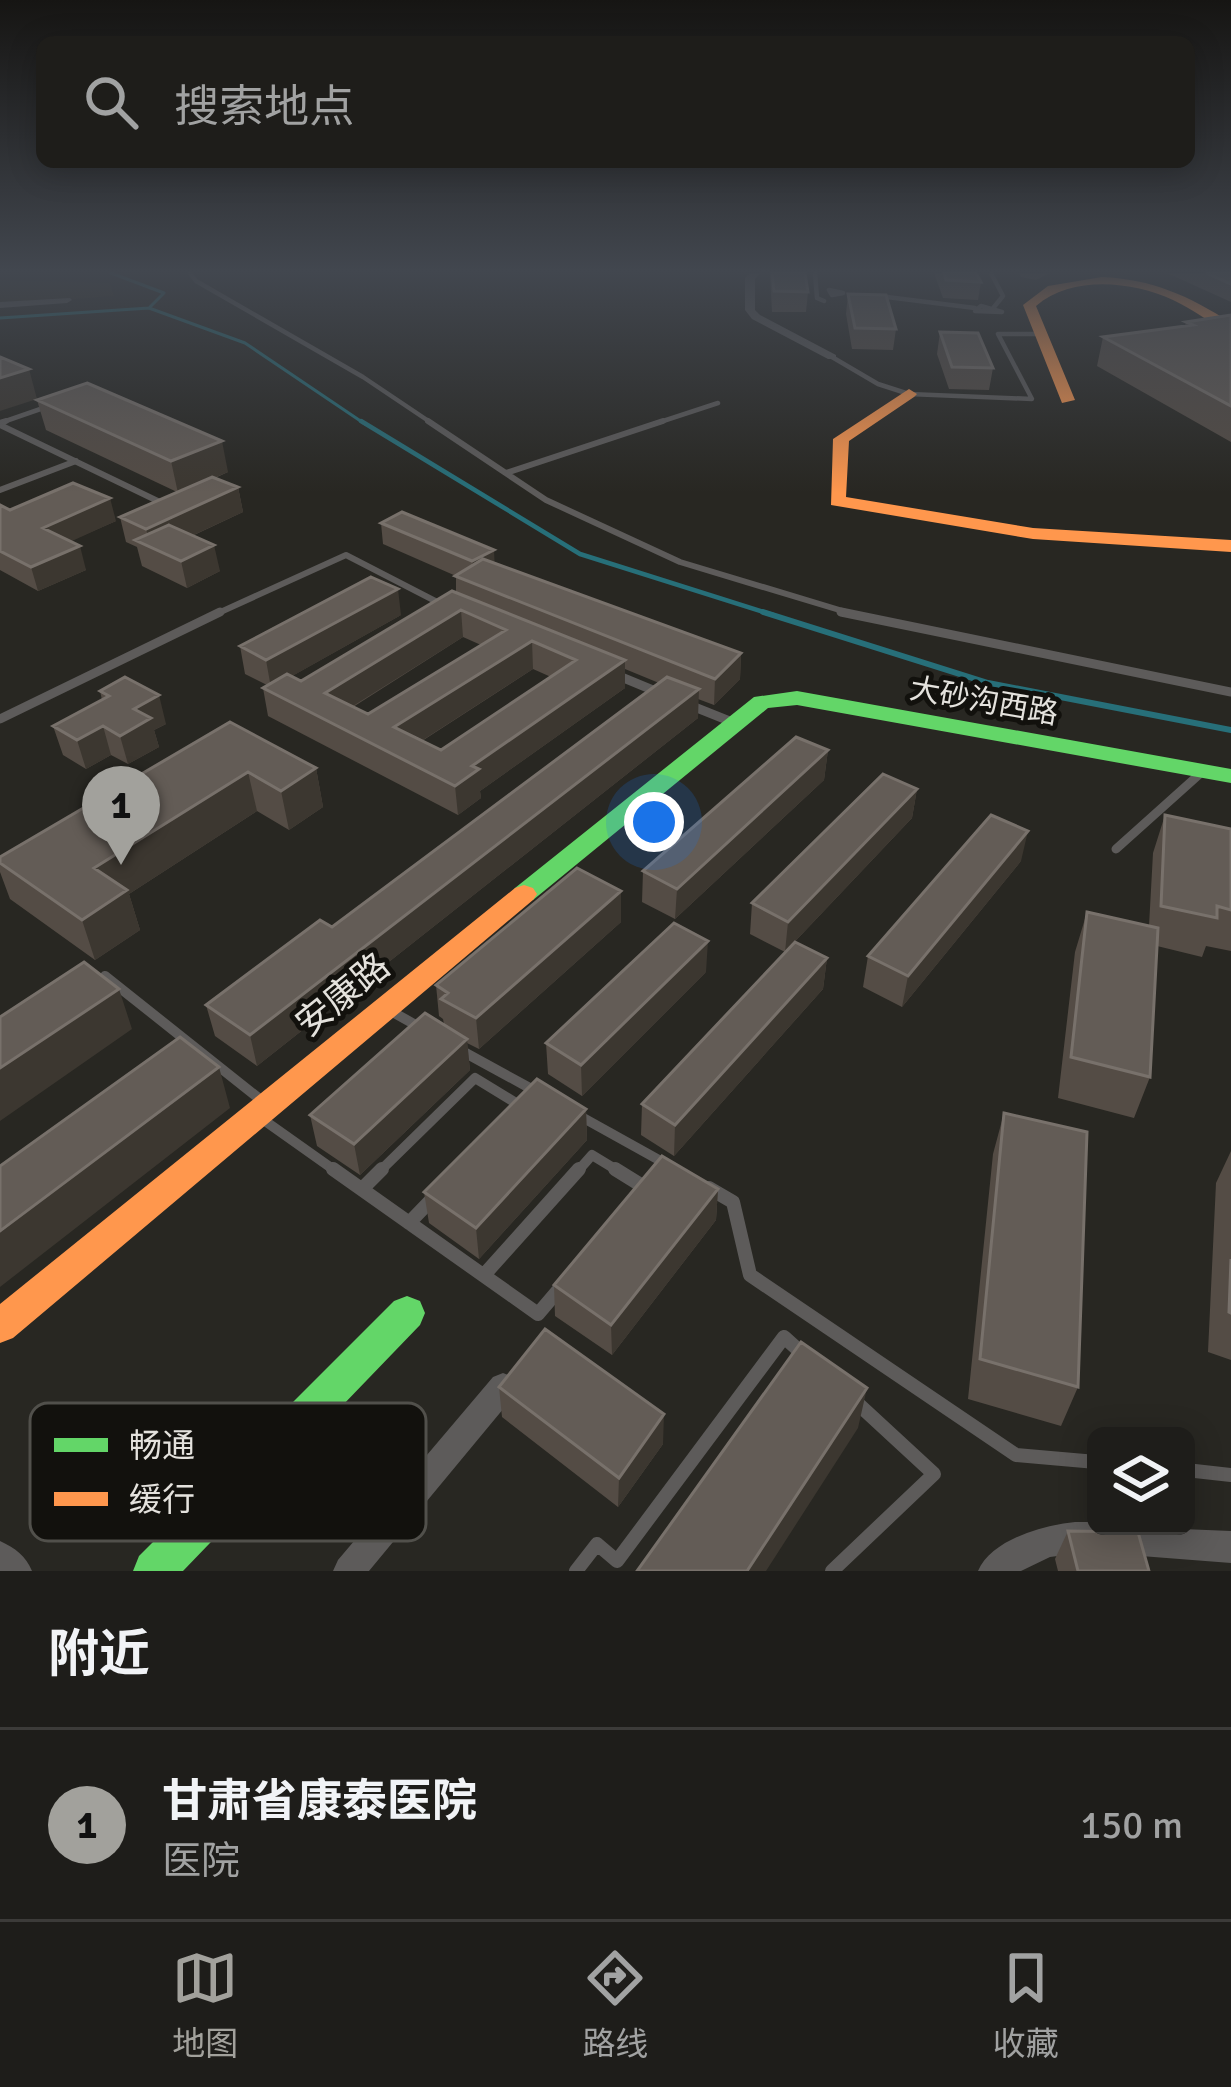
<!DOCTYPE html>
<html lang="zh">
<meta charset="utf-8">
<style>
body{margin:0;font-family:Signika,"Noto Sans SC",sans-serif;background:#2b2a27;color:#f1f3f6}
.controls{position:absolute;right:36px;bottom:36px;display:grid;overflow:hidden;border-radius:18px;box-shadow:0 6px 30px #0003}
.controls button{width:108px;height:108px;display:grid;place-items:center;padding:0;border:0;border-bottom:3px solid #3c3b39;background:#1e1d1a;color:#f1f3f6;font:60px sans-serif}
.you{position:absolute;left:654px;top:822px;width:42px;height:42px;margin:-30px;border:9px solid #fff;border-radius:50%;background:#1a73e8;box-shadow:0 0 0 18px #1a73e833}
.badge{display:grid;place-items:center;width:78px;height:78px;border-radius:50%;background:#a2a19c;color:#111;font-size:39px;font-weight:700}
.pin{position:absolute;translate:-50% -99px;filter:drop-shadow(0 3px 6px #0008)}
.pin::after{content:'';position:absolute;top:63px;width:42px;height:36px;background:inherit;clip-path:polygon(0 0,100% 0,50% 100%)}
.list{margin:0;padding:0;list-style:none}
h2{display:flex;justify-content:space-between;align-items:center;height:156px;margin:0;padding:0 48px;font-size:51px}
h2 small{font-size:39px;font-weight:400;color:#a1a2a2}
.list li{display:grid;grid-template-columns:78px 1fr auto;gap:36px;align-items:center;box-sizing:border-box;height:192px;padding:0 48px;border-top:3px solid #3c3b39}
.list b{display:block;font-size:45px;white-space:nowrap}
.list p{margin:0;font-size:39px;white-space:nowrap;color:#a1a2a2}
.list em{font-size:39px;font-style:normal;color:#a1a2a2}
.icon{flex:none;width:66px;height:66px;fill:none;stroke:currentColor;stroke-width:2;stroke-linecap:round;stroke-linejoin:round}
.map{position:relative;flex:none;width:1231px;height:1571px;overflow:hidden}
.search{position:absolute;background:#1e1d1a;box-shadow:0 6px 30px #0003;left:36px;right:36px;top:36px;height:132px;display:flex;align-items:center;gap:30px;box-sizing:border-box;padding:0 42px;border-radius:18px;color:#a1a2a2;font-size:45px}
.sheet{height:348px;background:#1e1d1a}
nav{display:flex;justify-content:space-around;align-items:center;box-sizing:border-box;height:168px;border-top:3px solid #3c3b39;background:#1e1d1a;font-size:33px;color:#a1a2a2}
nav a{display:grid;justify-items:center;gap:6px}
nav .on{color:#a2a19c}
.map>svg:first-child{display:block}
</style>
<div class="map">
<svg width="1231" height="1571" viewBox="0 0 1231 1571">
<rect width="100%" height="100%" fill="#282722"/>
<path fill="#322e22" d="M0,280l110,3 4,13 -114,9z"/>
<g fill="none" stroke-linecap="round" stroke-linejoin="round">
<path stroke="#276f79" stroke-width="3" d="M111,273l53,20 -15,15
M0,318l149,-10 96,35 120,81"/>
<path stroke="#276f79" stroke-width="4.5" d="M361,421l219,133 193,61"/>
<path stroke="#276f79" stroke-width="6" d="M763,612l225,71 243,47"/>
<path stroke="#5d5b5a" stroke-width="4.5" d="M190,273l6,8 167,96 70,47
M815,273l2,25 7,3
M991,273l12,23 -9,11
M829,290l14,3 -11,2z
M879,296l96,12
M981,306l21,6 -27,-1z
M832,357l46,27 31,10 123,5 -34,-65h41
M0,423l52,-18
M654,424l64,-21"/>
<path stroke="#5d5b5a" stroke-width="6" d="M428,421l118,79 134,62 176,53
M0,423l6,-2
M0,425l166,80
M506,473l157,-52
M0,490l76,-29
M214,615l132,-60 97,50"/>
<path stroke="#5d5b5a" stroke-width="9" d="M841,612l390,80
M614,674l46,19
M687,704l45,18
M0,719l220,-107
M1116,849l87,-78"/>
<path stroke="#5d5b5a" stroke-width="10" d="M105,976l156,124
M389,1010l32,18
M462,1051l75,41
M578,1115l90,50
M258,1116l79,56
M379,1172l96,-94 46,28
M577,1172l15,-17 28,17"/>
<path stroke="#5d5b5a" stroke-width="14" d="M333,1169l205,145 23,-27
M615,1169l29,18 -3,4
M709,1188l24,14 17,73 266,180 80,7
M362,1189l20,-20
M409,1223l26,-27
M484,1275l95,-106
M1186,1470l45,5
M576,1571l21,-27 20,17 167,-224 20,18
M832,1571l102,-97 -78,-72"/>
<path fill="#5d5b5a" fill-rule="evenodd" d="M750,273h10l-5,6v31l5,5 76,40v4h-8l-76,-40 -7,-9v-32z
M70,298l2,2 -5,3 -67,5v-6z
M503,1373l10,4 4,10 -4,10 -144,174h-36l5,-11 155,-183z
M1075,1522h13l11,4 3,7 7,-7 122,5v32l-116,-9 -11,-4 -3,-7 -2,5 -11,4 -38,5 -29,14h-43c13,-31 65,-46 97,-49z
M0,1541c15,7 26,15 32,30h-32z"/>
<path fill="#63d668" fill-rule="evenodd" d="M797,691l434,78v14l-434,-78 -29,3 -235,192h-18l-4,-6 4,-6 239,-191z
M407,1296l13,5 5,12 -5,12 -237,246h-50l6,-15 255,-255z"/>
<path fill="#ff974d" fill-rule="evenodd" d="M1102,277c49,2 88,19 129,46v10c-20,-9 -38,-24 -58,-33 -41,-19 -101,-25 -137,6l39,94 -13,3 -39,-98 25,-19z
M909,389l8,5 -3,3 -65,44 -3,56 187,31 198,12v12l-198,-13 -202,-34 2,-66z
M524,885l9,3 4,6 -4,6 -520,438 -13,5v-39l515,-416z"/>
</g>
<path fill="#544c45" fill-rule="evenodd" d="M770,273h35l3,19 -2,20h-34z
M934,273h42l5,9 -3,18 -35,-2z
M1019,273h31l-14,7 -15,-3z
M1167,273h64v29z
M848,294l48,35 -3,21 -41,-1 -6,-35z
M1231,315v127l-134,-76 6,-29 82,-11 1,-4z
M940,332l53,36 -4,22 -40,-1 -12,-35z
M37,400l191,72 -13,6 23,9 5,25 -51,24 28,35 -33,17 -45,-22 -5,-19 -11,-5 -6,-25 57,-25 -131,-62z
M0,505l10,5 106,11 -46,20 16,29 -48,21 -38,-21z
M381,523l360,130 -1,26 -26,26 -16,-6v19l-441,348 -42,-30 -9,-31 126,-78 327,-244 -34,-14v19l-145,103 1,7 -23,17 -190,-99 -5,-28 4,-3 -22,-11 -5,-28 161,-31 -109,61 9,5 155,-88v-17l-73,-32zM463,637l18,8 -113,69 -15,-7zM533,669l18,8 -110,73 -19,-9z
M100,691l66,33 -12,6 5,17 -31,17 -17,-9 -25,14 -23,-14 -10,-29 49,-26z
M230,722l86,46 7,39 -34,23 -32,-19 -128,83 11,36 -45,30 -85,-61 -10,-27v-15z
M828,750l-4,30 -149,139 -33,-17 1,-31z
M917,789l-5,29 -127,134 -35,-18 2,-31z
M1165,815l66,14v122l-25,-5 -4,11 -45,-11 -7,131 -16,41 -76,-20 17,-146 12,-40 62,14 4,-73z
M1021,861l-119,146 -39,-20 5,-31z
M621,891v31l-142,127 -12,-6 3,27 -110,105 -43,-29 -7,-31 134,-91 -1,-5 -4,-3 -3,-31z
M827,958l-4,31 -149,167 -33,-21 1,-31z
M706,972l-124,124 -34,-22 -2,-31z
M586,1109l1,31 -108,119 -50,-36 -5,-31z
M1004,1113l74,274 -17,39 -93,-27 25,-245z
M1231,1151v209l-23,-8 8,-169z
M718,1189l-2,31 -104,135 -57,-39 -1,-31z
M499,1387l164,57 -45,63 -116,-90z
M1068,1531l81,40h-91l-3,-12z"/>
<path fill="#3c3730" d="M29,369l8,30 -37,12v-33z
M222,441l6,31 -50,21 -7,-32z
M238,487l5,25 -84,39 -8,-4 -5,-18z
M110,498l6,23 -66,30 -7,-23z
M214,545l6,26 -33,17 -6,-27z
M80,546l6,24 -48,21 -7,-24z
M494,550l1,22 -21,12 -2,-23z
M398,589l3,26 -130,73 -5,-28z
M461,610l2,27 -134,84 -4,-28z
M532,641l1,28 -135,87 -4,-29z
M741,653l-1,26 -26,26 1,-26z
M625,660v28l-145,103 1,7 -23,17 -3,-29 17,-20z
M699,689l-1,29 -441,348 -7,-31z
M159,695l7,29 -12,6 5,17 -31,17 -8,-28 14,-27z
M103,726l8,29 -25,14 -9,-29z
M828,750l-4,30 -149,139 2,-30z
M316,768l7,39 -34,23 -8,-39z
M248,772l9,39 -128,83 11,36 -45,30 -13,-40 12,-52z
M917,789l-5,29 -127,134 3,-30z
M1028,831l-7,30 -119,146 6,-31z
M621,891v31l-142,127 -3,-31z
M708,941l-2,31 -124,124 -1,-31z
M827,958l-4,31 -149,167 1,-31z
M119,989l13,40 -132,92v-53z
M467,1039l3,31 -110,105 -6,-31z
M219,1067l11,41 -230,179v-56z
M586,1109l1,31 -108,119 -3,-31z
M718,1189l-2,31 -104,135 -1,-30z
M867,1388l-9,40 -92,143h-19z
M664,1414l-1,30 -45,63 1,-29z"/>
<path fill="#635c56" stroke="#78716b" stroke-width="3" fill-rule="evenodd" d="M772,273h33l3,19 -34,-1z
M944,273h32l5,9 -35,-2z
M1206,273h25v11z
M848,294l38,1 10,34 -41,-1z
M1231,315v91l-128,-69 90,-12 -7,-3z
M940,332l38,1 15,35 -41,-1z
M0,357l29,12 -29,9z
M87,383l135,58 -51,20 -134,-61z
M212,477l26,10 -92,42 -26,-12z
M73,483l37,15 -67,30 37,18 -49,21 -31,-16v-46l10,5z
M402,512l92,38 -22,11 -91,-38z
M169,525l45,20 -33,16 -46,-21z
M483,559l258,94 -26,26 -260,-103z
M371,577l27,12 -132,71 -26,-14z
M452,591l173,69 -153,106 7,3 -24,17 -192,-98 24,-14 14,7zM461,610l45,20 -138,84 -43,-21zM532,641l44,19 -135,90 -47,-23z
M125,677l34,18 -25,14 17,9 -31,18 -17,-10 -26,14 -24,-14 56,-30 -9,-5z
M667,677l32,12 -449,346 -44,-30 114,-85 12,7z
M230,722l86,46 -35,23 -33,-19 -154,96 33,22 -45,30 -82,-57v-6z
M796,737l32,13 -151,139 -34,-18z
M883,774l34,15 -129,133 -36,-19z
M991,815l37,16 -120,145 -40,-20z
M1165,815l66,14v81l-14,-4v12l-56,-12z
M577,868l44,23 -145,127 -35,-19 7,-6 -12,-8z
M1087,912l71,16 -8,149 -79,-20z
M674,923l34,18 -127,124 -35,-22z
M795,942l32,16 -152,167 -33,-21z
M84,962l35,27 -119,79v-51z
M425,1013l42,26 -113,105 -44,-29z
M180,1037l39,30 -219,164v-65z
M537,1079l49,30 -110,119 -52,-36z
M1004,1113l83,19 -9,255 -98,-28z
M662,1156l56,33 -107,136 -57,-40z
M1231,1259v54l-2,-1z
M545,1329l119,85 -45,64 -120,-91z
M801,1342l66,46 -120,183h-110z
M1068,1531l70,1 11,39h-71z"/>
<linearGradient id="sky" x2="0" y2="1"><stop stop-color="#161513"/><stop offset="0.55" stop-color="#42474f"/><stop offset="1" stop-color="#42474f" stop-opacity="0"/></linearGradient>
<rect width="1231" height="493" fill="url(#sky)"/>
<g text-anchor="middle" stroke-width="10" stroke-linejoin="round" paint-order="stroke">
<g font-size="30" fill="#e4e2dd" stroke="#12110d">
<text transform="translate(984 701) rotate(10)" y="10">大砂沟西路</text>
</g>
<g font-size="36" fill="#e4e2dd" stroke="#12110d">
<text transform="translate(342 994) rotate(-39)" y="13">安康路</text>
</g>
</g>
<rect x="30" y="1403" width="396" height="138" rx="18" fill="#12110d" stroke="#51504b" stroke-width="3"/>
<rect x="54" y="1438" width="54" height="14" fill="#63d668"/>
<rect x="54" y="1492" width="54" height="14" fill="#ff974d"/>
<g font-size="33" fill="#e4e2dd">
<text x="129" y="1457">畅通</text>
<text x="129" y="1511">缓行</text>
</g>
</svg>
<div class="controls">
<button><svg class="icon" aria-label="layers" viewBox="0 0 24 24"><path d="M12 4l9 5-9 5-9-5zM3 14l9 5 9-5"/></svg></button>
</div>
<div class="you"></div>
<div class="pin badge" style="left:121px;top:865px">1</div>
<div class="search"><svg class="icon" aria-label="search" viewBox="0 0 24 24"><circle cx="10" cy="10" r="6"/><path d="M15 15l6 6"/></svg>搜索地点</div>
</div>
<section class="sheet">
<h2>附近<small></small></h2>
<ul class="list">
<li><span class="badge">1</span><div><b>甘肃省康泰医院</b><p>医院</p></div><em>150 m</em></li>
</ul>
</section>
<nav>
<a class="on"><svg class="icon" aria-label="map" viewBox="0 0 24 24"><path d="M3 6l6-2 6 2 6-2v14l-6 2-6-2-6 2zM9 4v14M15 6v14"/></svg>地图</a>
<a><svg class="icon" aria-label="directions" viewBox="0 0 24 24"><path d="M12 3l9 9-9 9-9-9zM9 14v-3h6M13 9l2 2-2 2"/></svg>路线</a>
<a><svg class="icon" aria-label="saved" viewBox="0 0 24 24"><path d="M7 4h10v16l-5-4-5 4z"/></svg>收藏</a>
</nav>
